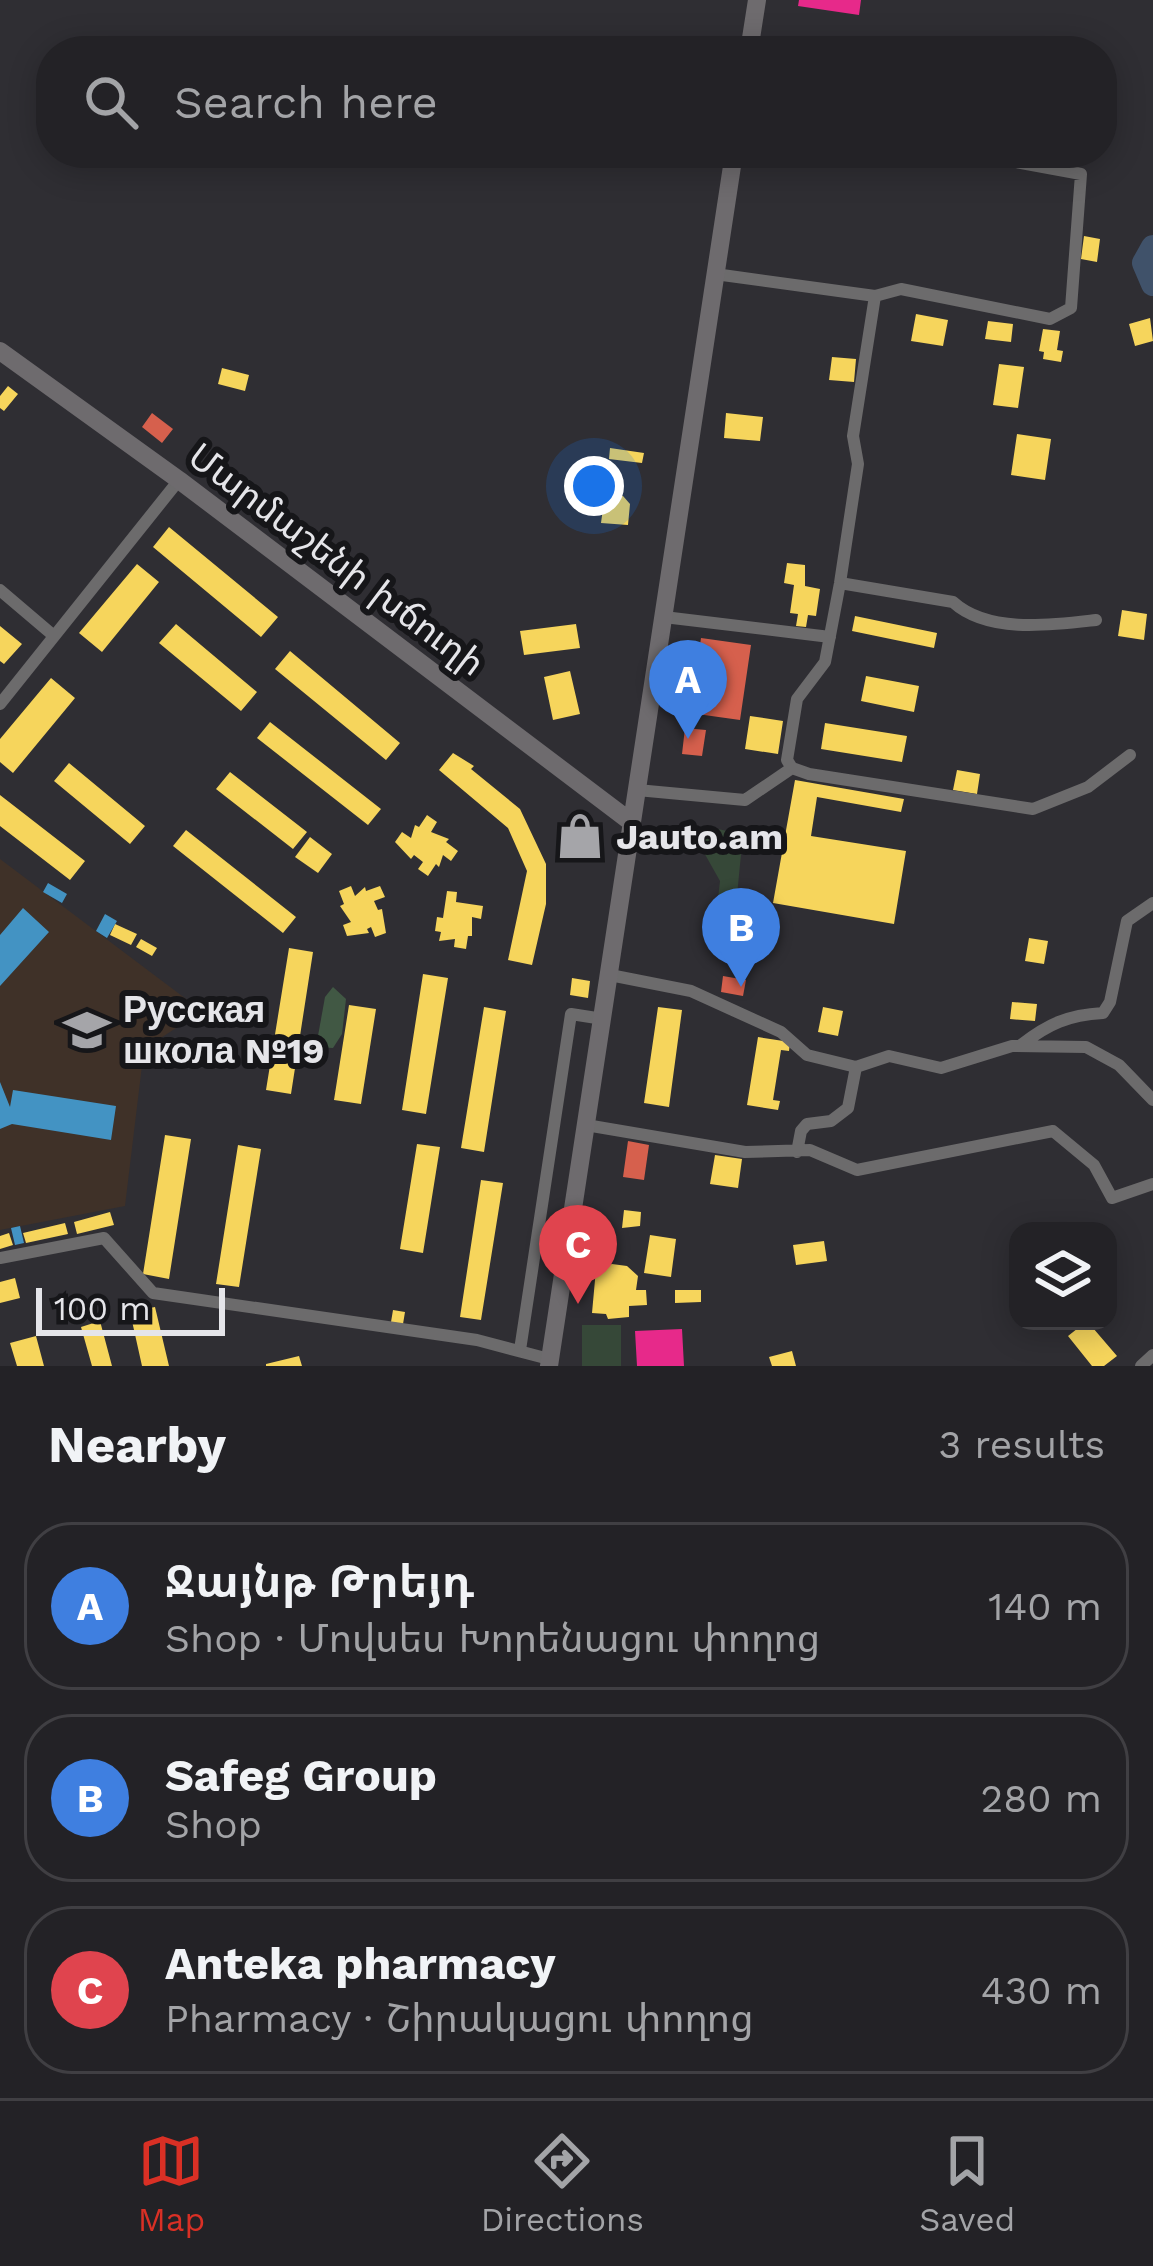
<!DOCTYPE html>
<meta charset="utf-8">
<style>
body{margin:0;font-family:"Work Sans","Noto Sans Armenian",sans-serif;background:#2b2a2e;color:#f1f3f6}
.controls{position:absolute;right:36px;bottom:36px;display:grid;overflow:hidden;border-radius:24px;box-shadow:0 6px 30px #0003}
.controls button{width:108px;height:108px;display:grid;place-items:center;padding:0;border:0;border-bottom:3px solid #403f43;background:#232226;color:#f1f3f6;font:60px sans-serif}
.scale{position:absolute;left:36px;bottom:30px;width:189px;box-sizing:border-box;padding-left:12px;border:6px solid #e5e5e9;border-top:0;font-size:33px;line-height:42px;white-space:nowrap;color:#e5e5e9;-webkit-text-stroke:9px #161619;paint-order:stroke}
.you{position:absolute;left:594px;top:486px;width:42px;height:42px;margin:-30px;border:9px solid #fff;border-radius:50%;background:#1a73e8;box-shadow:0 0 0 18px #1a73e833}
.badge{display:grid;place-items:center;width:78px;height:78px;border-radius:50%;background:#d93025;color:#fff;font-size:39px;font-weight:700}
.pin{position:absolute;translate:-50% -99px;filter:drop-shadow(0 3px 6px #0008)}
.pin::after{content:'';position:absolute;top:63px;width:42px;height:36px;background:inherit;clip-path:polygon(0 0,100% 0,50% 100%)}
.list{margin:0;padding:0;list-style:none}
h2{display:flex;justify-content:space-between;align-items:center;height:156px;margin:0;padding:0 48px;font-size:51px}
h2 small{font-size:39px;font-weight:400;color:#a3a4a7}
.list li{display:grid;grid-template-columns:78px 1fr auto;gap:36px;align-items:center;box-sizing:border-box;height:168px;margin:0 24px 24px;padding:0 24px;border:3px solid #403f43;border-radius:48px}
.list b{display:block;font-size:45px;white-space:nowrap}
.list p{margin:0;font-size:39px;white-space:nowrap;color:#a3a4a7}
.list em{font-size:39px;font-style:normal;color:#a3a4a7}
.icon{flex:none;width:66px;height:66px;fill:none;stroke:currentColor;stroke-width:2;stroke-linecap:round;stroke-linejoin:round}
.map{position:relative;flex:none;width:1153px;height:1366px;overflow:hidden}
.search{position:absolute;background:#232226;box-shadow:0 6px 30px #0003;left:36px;right:36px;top:36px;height:132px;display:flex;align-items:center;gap:30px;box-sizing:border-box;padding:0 42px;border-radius:48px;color:#a3a4a7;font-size:45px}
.sheet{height:732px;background:#232226}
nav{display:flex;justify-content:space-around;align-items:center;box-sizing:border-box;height:168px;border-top:3px solid #403f43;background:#232226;font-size:33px;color:#a3a4a7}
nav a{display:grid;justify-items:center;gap:6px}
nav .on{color:#d93025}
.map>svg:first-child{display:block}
</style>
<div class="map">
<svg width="1153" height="1366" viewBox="0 0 1153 1366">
<rect width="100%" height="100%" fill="#2f2e33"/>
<path fill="#3f3128" d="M0,859l202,152 -58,38 -19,157 -125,24z"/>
<path fill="#364838" d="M702,826l41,8 -8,82 -5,3 -14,-2 4,-36 -27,-48z
M582,1325h39v41h-39z"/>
<path fill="#415844" d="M333,987l13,12 -4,35 -9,14 -17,-1 9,-50z"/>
<path fill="#f6d55c" d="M1084,236l16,3 -3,23 -16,-3z
M916,314l32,6 -5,26 -32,-5z
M1150,318l3,23 -18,5 -6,-22z
M988,321l25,3 -2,18 -26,-3z
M1043,329l17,2 -3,19 6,1 -2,11 -18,-3 1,-7 -5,-1z
M832,357l24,2 -2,23 -25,-2z
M999,364l25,3 -6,41 -25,-3z
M222,368l27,7 -4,16 -27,-7z
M8,386l10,8 -14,17 -4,-3v-12z
M726,413l37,4 -3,24 -36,-3z
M1017,434l34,5 -6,41 -34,-5z
M610,448l34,5 -2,10 -33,-4z
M605,494l18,2 7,8 -2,21 -27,-2z
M169,527l109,90 -17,20 -108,-90z
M787,563l18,2v21l15,3 -4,27 -8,-1 -2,12 -10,-1 2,-12 -8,-1 4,-28 -10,-2z
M137,564l22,18 -57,70 -23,-19z
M1122,610l25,4 -3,26 -26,-4z
M855,616l82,17 -3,15 -82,-17z
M176,624l81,68 -16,19 -82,-68z
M576,624l4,24 -56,7 -4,-24z
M0,626l22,18 -18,20 -4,-3z
M290,651l110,92 -14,17 -111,-91z
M570,671l10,43 -27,6 -9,-43z
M866,676l53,10 -5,26 -53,-11z
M51,678l24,20 -62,75 -13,-11v-23z
M750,716l33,5 -5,33 -33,-5z
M270,722l111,87 -13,16 -111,-87z
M825,723l82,13 -5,26 -81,-13z
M453,753l21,13 -3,3 49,40 26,55v40l-14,61 -24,-5 19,-89 -19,-43 -69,-58z
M69,763l76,63 -15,18 -76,-63z
M957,770l23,4 -3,20 -24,-4z
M230,772l77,60 -14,17 -77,-60z
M795,780l109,19 -3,13 -84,-15 -6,39 95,15 -12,73 -121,-21z
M0,795l85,66 -15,19 -70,-54z
M427,815l10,7 -6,10 18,7 -3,3 12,9 -7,10 -8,-6 -4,12 -3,-3 -8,12 -10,-7 5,-7 -9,-7 -3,4 -16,-17 7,-10 9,6 4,-13 4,2z
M186,830l110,87 -13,16 -110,-87z
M310,837l22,17 -14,19 -23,-16z
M351,886l4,10 10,-9 1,4 14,-5 5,11 -11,4 4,9 4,-1 4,24 -11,4 -4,-10 -4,2 2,4 -22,3 -4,-11 8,-3 -11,-16 4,-2 -5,-13z
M447,891l10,1 -1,10 27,4 -2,13 -9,-2v19h-4l-2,13 -12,-2 1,-8 -16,2 2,-9 -6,-1 2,-14 6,1z
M115,924l22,10 -6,11 -21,-10z
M1029,938l19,3 -4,23 -19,-3z
M141,939l16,9 -5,8 -16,-9z
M289,948l24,4 -22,142 -25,-4z
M423,974l25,4 -22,136 -24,-4z
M572,978l18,3 -2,17 -18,-3z
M1012,1002l25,2 -2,17 -25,-2z
M349,1005l27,4 -15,95 -27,-4z
M484,1007l22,4 -22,141 -23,-4z
M658,1007l24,3 -13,97 -25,-4z
M823,1007l20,4 -5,25 -20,-4z
M758,1037l32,5 -1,9 -8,-1 -8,50 7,1 -2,9 -31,-5z
M165,1135l26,4 -22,140 -26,-5z
M417,1144l23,3 -17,106 -23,-4z
M238,1145l23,4 -22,138 -23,-3z
M715,1155l27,4 -4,29 -28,-4z
M481,1180l22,3 -22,137 -21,-3z
M624,1210l17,2 -1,14 -18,2z
M110,1212l4,13 -37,9 -3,-12z
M65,1223l3,11 -42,9 -3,-10z
M9,1233l4,12 -13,4v-13z
M650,1235l26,4 -5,38 -27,-4z
M824,1241l3,20 -31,4 -3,-20z
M612,1264l15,2 11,10 -2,14h10l1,15 -18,1v11l-21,2 -2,-5 -14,-1 4,-44z
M15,1278l5,20 -20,5v-21z
M675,1290h26v12l-26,1z
M155,1307l14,59h-27l-12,-54z
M393,1310l12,2 -2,12 -12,-2z
M100,1321l12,45h-20l-11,-39z
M1087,1321l30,35 -13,10h-12l-24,-30z
M36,1336l8,30h-27l-7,-23z
M792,1351l4,15h-24l-3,-9z
M299,1356l3,10h-36v-2z"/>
<path fill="#d6604d" d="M152,413l21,16 -11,14 -20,-16z
M701,638l50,7 -11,75 -50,-7z
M685,728l21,2 -4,26 -20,-2z
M583,827l4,15 -11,3 -3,-15z
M723,976l23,4 -3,16 -22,-4z
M628,1141l21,4 -5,35 -21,-3z"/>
<path fill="#4393c3" d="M48,883l19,11 -5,9 -19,-11z
M23,908l26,24 -49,54v-51z
M105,914l12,7 -10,17 -11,-7z
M0,1082l10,25 3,-17 103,16 -5,34 -99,-16 -12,5z
M20,1226l4,17 -9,2 -4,-17z"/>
<path fill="#e7298a" d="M799,0h62l-2,15 -61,-9z
M682,1329l2,37h-47l-2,-35z"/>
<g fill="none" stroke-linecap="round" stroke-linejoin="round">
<path stroke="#40526a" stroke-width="24" d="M1153,247l-9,16 9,21"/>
<path stroke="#6c6b6c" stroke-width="12" d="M715,274l160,22 26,-7 149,30 21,-11 10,-134 -114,-21
M840,583l113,19c35,32 99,23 143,18
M0,590l54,46
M664,617l166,20
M0,704l179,-224
M792,768l-5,-8 10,-61 28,-37 15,-79 18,-119 -5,-28 22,-140
M792,768l17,6 224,35 55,-22 42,-32
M637,790l108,10 47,-32
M610,975l81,16 90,41 26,23 49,12 33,-11 52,12 71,-22 74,1 33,18 34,35
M1021,1045c27,-21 47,-30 82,-32l7,-11 17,-81 26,-18
M586,1125l159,27 65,-2 47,20 196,-39 41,34 18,33 41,-14
M797,1152l4,-21 6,-7 24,-3 17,-13 8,-41
M0,1258l104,-20 49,55 324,47 72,19
M520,1350l51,-336 32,5
M1141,1366l12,-11"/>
<path stroke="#6e6b6e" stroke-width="18" d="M749,51l8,-51
M0,351l179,129 452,342
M549,1366l185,-1213"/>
</g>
<defs>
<symbol id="shop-bare" viewBox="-9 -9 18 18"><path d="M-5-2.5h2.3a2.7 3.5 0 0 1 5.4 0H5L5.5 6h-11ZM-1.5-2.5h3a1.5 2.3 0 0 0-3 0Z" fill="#a5a5a9" stroke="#161619" stroke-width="2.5" paint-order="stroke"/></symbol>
<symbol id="school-bare" viewBox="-9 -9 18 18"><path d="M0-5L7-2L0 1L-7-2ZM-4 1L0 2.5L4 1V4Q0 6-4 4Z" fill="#a5a5a9" stroke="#161619" stroke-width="2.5" paint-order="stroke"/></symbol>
</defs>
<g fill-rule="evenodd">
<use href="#shop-bare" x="547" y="803" width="66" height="66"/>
<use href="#school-bare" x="54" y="997" width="66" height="66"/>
</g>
<g text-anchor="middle" stroke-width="12" stroke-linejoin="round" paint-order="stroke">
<g font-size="36" fill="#e5e5e9" stroke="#161619">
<text transform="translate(337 559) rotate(37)" y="13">Մարմաշենի խճուղի</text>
</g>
<g font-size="36" font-weight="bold" fill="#e5e5e9" stroke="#161619" text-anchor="start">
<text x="616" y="849">Jauto.am</text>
<text x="123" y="1022">Русская<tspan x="123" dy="41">школа №19</tspan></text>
</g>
</g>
</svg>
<div class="controls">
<button><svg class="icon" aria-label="layers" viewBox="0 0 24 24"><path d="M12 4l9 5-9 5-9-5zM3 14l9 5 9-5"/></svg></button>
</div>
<div class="scale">100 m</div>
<div class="you"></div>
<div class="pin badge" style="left:688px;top:739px;background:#3f7fe0">A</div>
<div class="pin badge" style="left:741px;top:987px;background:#3f7fe0">B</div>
<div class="pin badge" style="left:578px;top:1304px;background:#e0444e">C</div>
<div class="search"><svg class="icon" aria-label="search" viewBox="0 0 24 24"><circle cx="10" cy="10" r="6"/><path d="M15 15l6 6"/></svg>Search here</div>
</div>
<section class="sheet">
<h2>Nearby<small>3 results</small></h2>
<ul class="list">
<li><span class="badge" style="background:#3f7fe0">A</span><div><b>Ջայնթ Թրեյդ</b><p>Shop · Մովսես Խորենացու փողոց</p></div><em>140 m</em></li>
<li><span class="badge" style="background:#3f7fe0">B</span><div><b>Safeg Group</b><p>Shop</p></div><em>280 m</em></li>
<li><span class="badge" style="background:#e0444e">C</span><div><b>Anteka pharmacy</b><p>Pharmacy · Շիրակացու փողոց</p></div><em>430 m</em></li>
</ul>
</section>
<nav>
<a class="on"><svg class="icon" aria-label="map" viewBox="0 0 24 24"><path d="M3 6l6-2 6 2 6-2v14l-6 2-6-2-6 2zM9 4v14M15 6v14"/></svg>Map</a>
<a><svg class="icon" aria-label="directions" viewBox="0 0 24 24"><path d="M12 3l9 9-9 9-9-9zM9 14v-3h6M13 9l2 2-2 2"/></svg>Directions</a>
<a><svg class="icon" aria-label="saved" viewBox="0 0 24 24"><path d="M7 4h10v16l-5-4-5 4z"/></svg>Saved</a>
</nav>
